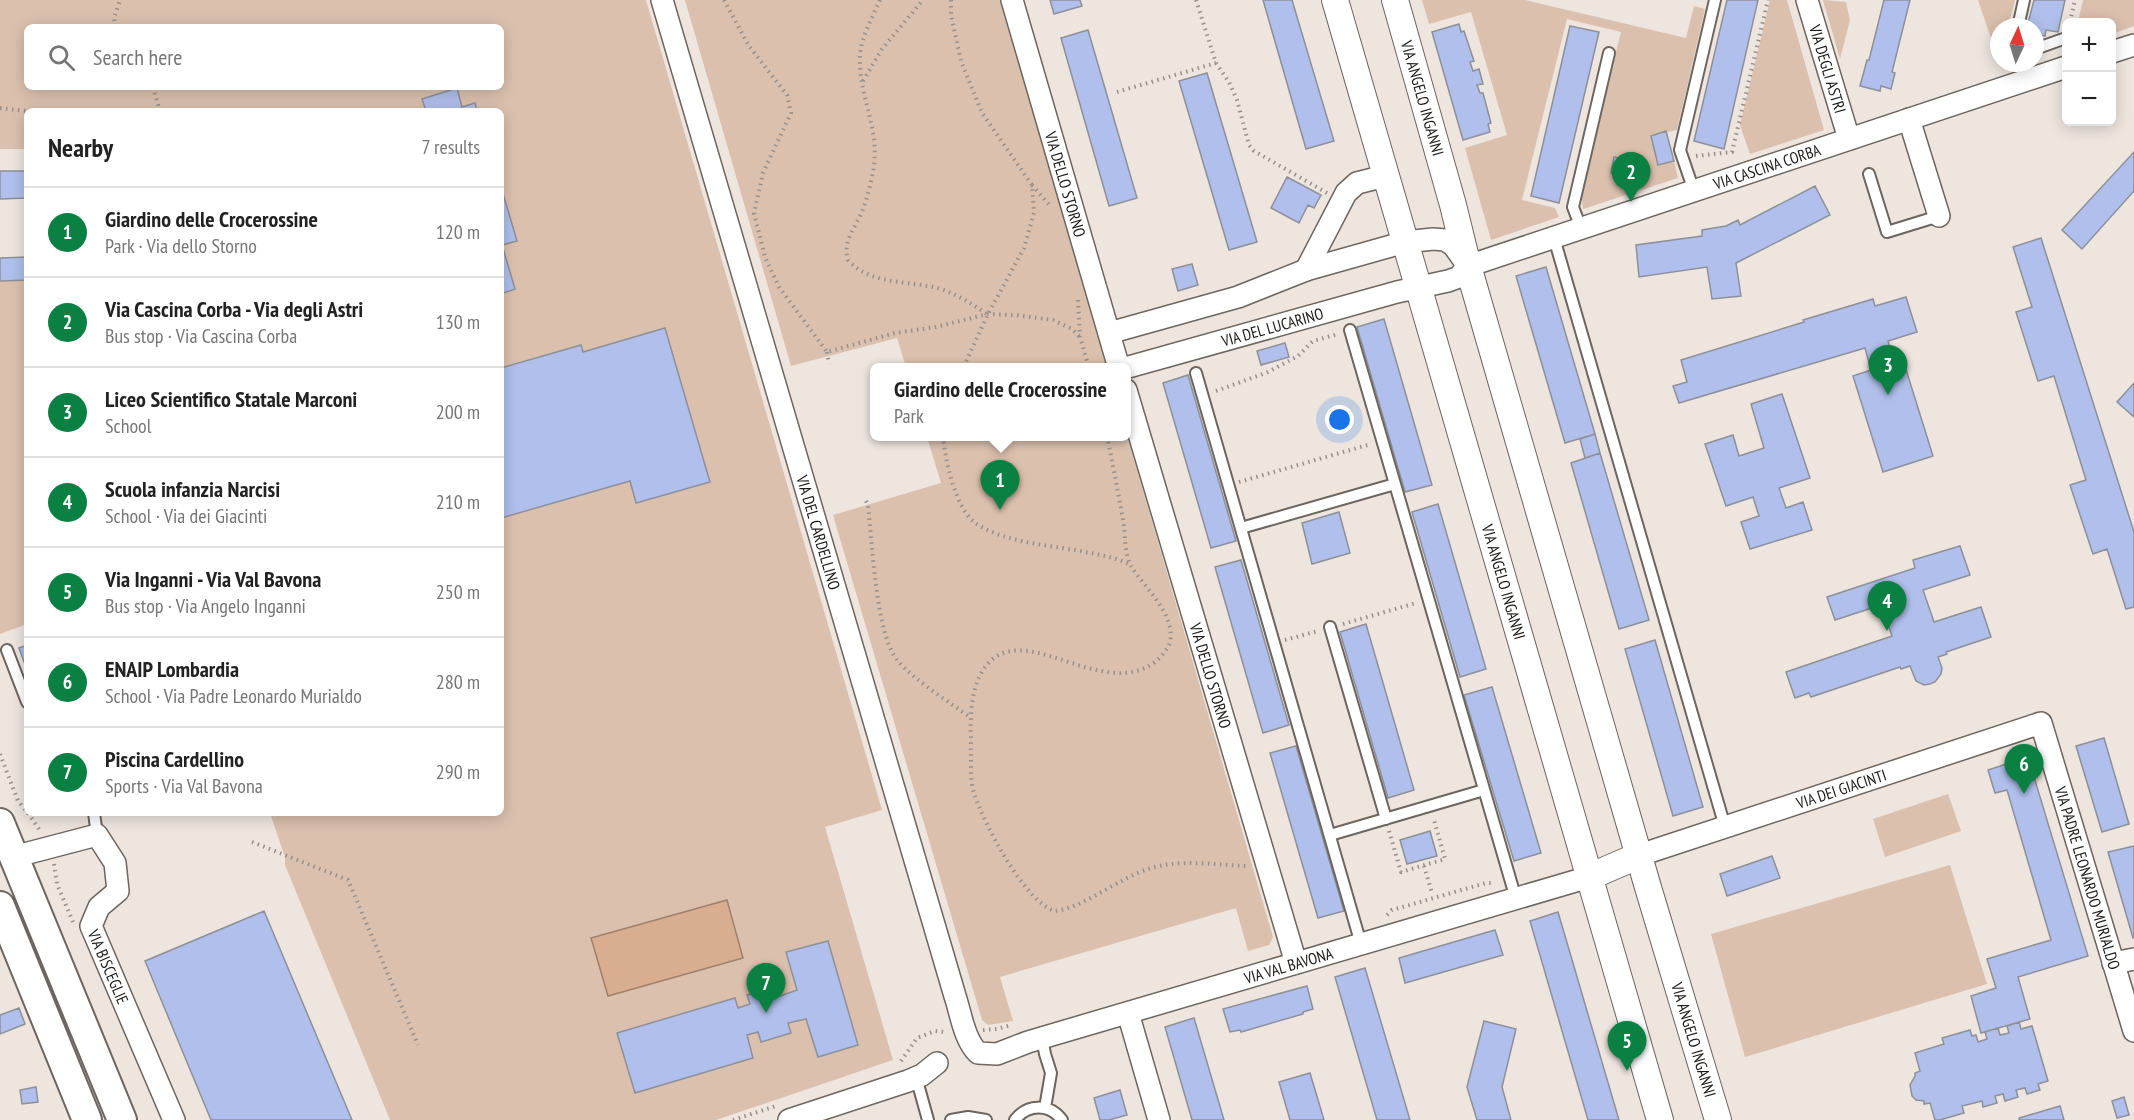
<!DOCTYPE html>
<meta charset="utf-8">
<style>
body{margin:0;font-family:"PT Sans Narrow",sans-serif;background:#f2f2f2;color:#222}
.controls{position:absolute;right:18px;top:18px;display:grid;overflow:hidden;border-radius:9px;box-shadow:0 3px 15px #0003}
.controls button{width:54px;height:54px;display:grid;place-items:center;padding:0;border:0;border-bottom:2px solid #e0e0e0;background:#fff;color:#222;font:30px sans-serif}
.compass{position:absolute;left:1990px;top:18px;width:54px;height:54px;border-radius:50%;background:#fff;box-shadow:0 3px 15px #0003;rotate:4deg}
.you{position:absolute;left:1340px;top:420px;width:21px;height:21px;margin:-15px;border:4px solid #fff;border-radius:50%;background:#1a73e8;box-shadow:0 0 0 9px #1a73e833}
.badge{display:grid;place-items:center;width:39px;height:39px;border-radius:50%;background:#0b8043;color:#fff;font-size:20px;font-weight:700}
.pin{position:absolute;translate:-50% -50px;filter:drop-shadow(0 2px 3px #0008)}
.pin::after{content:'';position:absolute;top:32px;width:21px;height:18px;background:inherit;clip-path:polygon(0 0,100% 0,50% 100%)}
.popup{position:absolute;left:870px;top:363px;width:261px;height:78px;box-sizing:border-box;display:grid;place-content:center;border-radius:9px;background:#fff;filter:drop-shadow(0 2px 4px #0005);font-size:20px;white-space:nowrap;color:#767676}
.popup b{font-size:22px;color:#222}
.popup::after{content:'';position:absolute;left:50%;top:100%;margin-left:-12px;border:12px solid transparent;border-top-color:#fff}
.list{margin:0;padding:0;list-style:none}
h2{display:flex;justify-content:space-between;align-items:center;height:78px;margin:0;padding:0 24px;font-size:26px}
h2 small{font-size:20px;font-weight:400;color:#767676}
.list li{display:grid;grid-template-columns:39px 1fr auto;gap:18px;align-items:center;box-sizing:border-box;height:90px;padding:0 24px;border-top:2px solid #e0e0e0}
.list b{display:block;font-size:22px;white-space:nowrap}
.list p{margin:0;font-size:20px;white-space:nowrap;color:#767676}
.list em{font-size:20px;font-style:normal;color:#767676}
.icon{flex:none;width:33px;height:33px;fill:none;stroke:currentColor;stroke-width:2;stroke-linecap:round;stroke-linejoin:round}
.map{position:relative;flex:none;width:2134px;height:1120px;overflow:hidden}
.search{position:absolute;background:#fff;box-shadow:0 3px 15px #0003;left:24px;top:24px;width:480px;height:66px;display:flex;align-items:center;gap:15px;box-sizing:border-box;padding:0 21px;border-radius:9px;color:#767676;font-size:22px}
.panel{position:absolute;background:#fff;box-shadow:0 3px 15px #0003;left:24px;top:108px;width:480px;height:708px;border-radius:9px}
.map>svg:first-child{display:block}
</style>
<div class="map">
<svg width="2134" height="1120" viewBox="0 0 2134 1120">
<rect width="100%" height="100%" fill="#eee5df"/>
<path fill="#dbc0ae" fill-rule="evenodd" d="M0,0h646l236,810 -57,17 68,233 -177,60h-326l-105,-255v-8l-15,-44h231v-702h-474v38h-27zM27,27h474v60h-474z
M685,0h315l107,367h-201l-9,-29 -106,28z
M1422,0h103l161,38 8,-32 11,3 -28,121 -26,6 7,29 16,-4 4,17 -95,31 -2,-16 40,-161 -54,-13 -45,181 33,8 4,9 -68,23 -26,-92 42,-13 -36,-123 -42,12z
M1770,0h17l37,130 -74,24 -10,-29z
M1823,0l23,2 4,18 -10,39z
M1978,0h37l-7,27h-9v35z
M2083,0h51v26l-22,8v-12h-34z
M27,280v344l-27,10v-353z
M1126,432l147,505 -4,8 -21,6 -12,-43 -236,69 13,44 -25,4 -6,-5 -149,-505 108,-32 -14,-46 199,-1z
M1948,794l13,37 -76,26 -12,-38z
M1950,865l37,119 -242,73 -34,-123z"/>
<path fill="#d8ad90" stroke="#9f806b" stroke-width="1.5" d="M727,900l16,58 -135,38 -17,-58z"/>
<path fill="#b0bfeb" stroke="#8d9099" stroke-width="1.5" d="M1050,0h30l2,6 -28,8z
M1263,0h29l42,141 -28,8z
M1727,0h31l-34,149 -30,-8z
M1884,0h26l-18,72 3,1 -4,16 -10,-3 -1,5 -20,-5 7,-26h2z
M2034,0h31l-7,32 -12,-2 -1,6 -10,-2v-7h-8z
M1459,24l2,8 3,-1 10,30 -4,1 3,9 6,-2 4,15 -6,1 3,8h3l8,30 -3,1 2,8 -27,8 -31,-108z
M1570,26l29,6 -40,171 -28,-7z
M1088,30l49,168 -28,8 -48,-168z
M1207,73l50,169 -28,8 -50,-169z
M457,88l5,19 13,-4 2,8h-51l-4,-12z
M1666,131l8,30 -16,4 -7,-29z
M2134,152v39l-52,58 -20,-19z
M1614,157l14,3 -4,16 -13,-3z
M0,171h27v27l-27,1z
M1287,177l34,18 -7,13 -6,-3 -9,18 -28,-15z
M1815,186l15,29 -94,48 5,33 -29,3 -5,-32 -68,10 -3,-32 66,-9v-6l24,-4 12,-6 2,5z
M501,187l16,54 -15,4 13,44 -14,5z
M2041,238l93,294v75l-8,2 -19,-60 -14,5 -23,-69 16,-5 -32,-104 -16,5 -22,-69 16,-5 -19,-60z
M27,257v23l-27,1v-23z
M1192,264l6,21 -20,6 -6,-22z
M1546,267l49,167 -30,9 -49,-167z
M1906,297l11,35 -29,9 7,21 8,-2 30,96 -50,16 -30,-96 18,-6 -6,-22 -186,55 -6,-17 14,-4 -6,-22 123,-38 -1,-2 70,-21 2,7z
M1384,319l48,166 -27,7 -48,-165z
M665,328l45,154 -74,21 -6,-22 -129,37v-150l80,-23 2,7z
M1285,343l4,14 -28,8 -4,-14z
M1188,375l48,166 -25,7 -48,-165z
M2134,383v34l-17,-15z
M1782,394l28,84 -31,10 7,20 17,-6 9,28 -62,19 -9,-27 18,-6 -6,-19 -27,9 -21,-62 28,-9 6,21 25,-8 -13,-44z
M1595,434l5,19 -15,5 -5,-19z
M1600,453l49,167 -30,9 -48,-166z
M1438,504l48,165 -26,8 -48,-165z
M1339,512l11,41 -38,11 -10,-41z
M1960,546l10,29 -47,15 11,32 47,-15 10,30 -45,15 1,2 -9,3 4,11 -1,6 -6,8 -5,2 -6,1 -8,-4 -6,-15 -9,3 -1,-2 -89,30 -2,-4 -14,5 -9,-26 106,-36 -11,-31 -46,15 -8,-23 88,-29 -2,-8z
M1241,560l48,165 -26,8 -48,-166z
M1366,624l48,166 -26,8 -48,-166z
M1655,640l48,167 -30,9 -48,-167z
M27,645v25l-8,-22z
M1492,687l49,166 -27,8 -50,-166z
M2104,738l25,86 -27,8 -26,-86z
M1296,746l48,165 -26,7 -48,-165z
M2028,757l60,199 -70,21 12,42 -49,14 -10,-37 25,-8 -9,-29 64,-19 -44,-150 -12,3 -7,-23z
M1430,831l7,25 -30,8 -7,-24z
M2134,846v92h-1l-25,-86z
M1772,856l8,22 -53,18 -7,-22z
M264,911l88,209h-141l-66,-159z
M1558,912l61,208h-31l-58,-199z
M1495,930l8,25 -98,28 -6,-25z
M828,941l30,104 -40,12 -12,-38 -18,4 3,10 -30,9 -3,-10 -11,3 6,23 -118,35 -18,-60 118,-35 3,10 12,-4 -3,-9 31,-9 2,10 17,-6 -11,-38z
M1365,968l45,152h-33l-42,-143z
M1307,986l6,23 -10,3v2l-62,18 -1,-2 -10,2 -7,-23z
M19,1008l6,16 -25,10v-19z
M1194,1018l30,102h-32l-27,-93z
M1484,1021l32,8 -14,58 9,33h-34l-10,-33z
M2019,1022l2,7 11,-3 16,55 -10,3 2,6 -13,4 -2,-6 -9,2 2,7 -13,4 -2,-7 -8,2 2,7 -14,4 -1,-6 -20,5 2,7 -24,7h-5l-5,-17 -6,1v-3l-8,-1 -4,-4 -2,-11 5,-9v-3l5,-2 -5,-18 29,-9 -2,-6 28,-8 2,6 4,-1 2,7 9,-3 -2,-7 13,-4 2,7 9,-2 -2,-7z
M1310,1073l14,47h-34l-11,-38z
M36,1087l2,15 -16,2 -2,-14z
M1120,1090l7,25 -18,5h-9l-6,-22z
M2124,1097l5,18 -12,3 -5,-17z
M2060,1106l4,14h-45v-2z"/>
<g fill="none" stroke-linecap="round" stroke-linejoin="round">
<defs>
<path id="service" d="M2018,27l6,-27
M2035,49l31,-11
M1869,174l18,58 52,-16
M1694,191l-14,-41 35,-150
M1581,228l-8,-21 36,-154
M1554,238l171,589
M1350,330l166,569
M1196,373l165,571
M1241,528l154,-44
M1330,627l56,192
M7,650l20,52
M94,813l3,22
M1330,835l154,-45
M1042,1038l3,16 6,19 -6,35
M916,1077l12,43
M951,1120l17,-3 18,3
M1015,1120c12,-16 34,-17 47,0"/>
<g id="minor">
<path id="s1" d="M662,0l293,996c6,18 9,43 23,57l19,1 31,-12 561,-165"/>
<path id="s2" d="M1012,0l107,368"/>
<path id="s3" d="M1807,0l42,139"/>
<path d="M2112,52l22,-7"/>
<path d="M1909,119l30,97"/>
<path id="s4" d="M1468,266l598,-199"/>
<path d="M1306,270l40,-77 11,-10 28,-7"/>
<path d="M1109,333l129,-36 68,-27 99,-28 28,-3 12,1 8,5 13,18"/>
<path id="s5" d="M1125,368l272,-76 51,-11 11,-4 9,-11"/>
<path id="s6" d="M1126,390l170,573"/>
<path id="s7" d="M1640,855l401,-132 93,308"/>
<path id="s8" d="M13,857l84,-22 18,28 3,28 -19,16 -8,19 83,194"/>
<path d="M2113,963l21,-4"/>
<path d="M1128,1013l31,107"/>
<path d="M789,1120l119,-39 14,-6 15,-12"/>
</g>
<g id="tertiary">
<path id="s9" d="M1335,0l325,1120"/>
<path id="s10" d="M1395,0l58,205 15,61 179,618 71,236"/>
<path d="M1589,877l51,-22"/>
</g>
<path id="secondary" d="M0,823l122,297
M0,906l87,214"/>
</defs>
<use href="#service" stroke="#6d655f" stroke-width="14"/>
<use href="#minor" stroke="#6d655f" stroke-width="24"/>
<use href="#tertiary" stroke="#6d655f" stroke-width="28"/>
<use href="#secondary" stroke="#6d655f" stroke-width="32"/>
<path stroke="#968f8b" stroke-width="4" stroke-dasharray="1.5 4.5" stroke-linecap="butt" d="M724,0l25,46 38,49 4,18 -28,60 -9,40 11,44 14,30 48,65 68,-19 41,-6 52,-13 27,1 38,5 19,9 8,8
M880,0c-8,18 -19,37 -20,56 -2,37 19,71 14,109 -2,15 -6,30 -11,44 -7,19 -21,31 -15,51 23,26 62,20 93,29 17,6 31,15 46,25
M951,0v15l10,46 21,52 50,72 2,28 -10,35 -36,66 -25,54
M1196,0l20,63 13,19 8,18 12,45 5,6 73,42
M2070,22l5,-22
M115,27l-1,-9 6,-18
M863,81l19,-32 41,-49
M153,87l7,24
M1117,92l99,-29
M0,108l27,3
M1696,156l36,-4 36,-152
M1032,185l19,22
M1078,300l2,37 9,31
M827,352l2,12
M1216,391l52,-19 30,-16 15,-15 25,-7
M943,436c2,23 12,71 31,86 25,19 71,23 101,28 19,4 37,6 54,14
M1107,436c6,30 12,60 17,90 1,11 1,29 7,40 12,20 48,51 38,79 -3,6 -9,13 -14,17 -50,37 -121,-34 -161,-4 -27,21 -23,64 -23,94 0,13 -1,28 3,41 10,31 49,106 80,118 28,-2 66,-34 97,-43 31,-9 65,-3 97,-2
M1239,482l132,-38
M866,501l2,4c4,35 8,132 30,156 16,19 51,41 72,56
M1343,624l73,-21
M1285,640l33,-9
M0,754l18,47 9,11
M28,813l13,19
M1389,831l12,41 44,-13 -11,-39
M252,842l96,38 70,165
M54,864l3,20 16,38
M1424,866l8,27
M1387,915l5,-5 94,-27h8
M983,1030l14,-1 14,-4
M901,1061l16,-23 18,-7 10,1
M733,1120l43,-14"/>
<use href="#service" stroke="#fff" stroke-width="10"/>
<use href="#minor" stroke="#fff" stroke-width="21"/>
<use href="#tertiary" stroke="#fff" stroke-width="26"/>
<use href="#secondary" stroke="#fff" stroke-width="28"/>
</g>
<g text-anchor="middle" stroke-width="4.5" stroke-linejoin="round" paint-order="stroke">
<g font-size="16" fill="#1b1816" stroke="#eee5df">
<text dy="6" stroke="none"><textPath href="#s3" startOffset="72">VIA DEGLI ASTRI</textPath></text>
<text dy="6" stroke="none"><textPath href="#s10" startOffset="102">VIA ANGELO INGANNI</textPath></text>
<text dy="6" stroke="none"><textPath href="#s4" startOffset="315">VIA CASCINA CORBA</textPath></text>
<text dy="6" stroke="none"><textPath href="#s2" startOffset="192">VIA DELLO STORNO</textPath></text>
<text dy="6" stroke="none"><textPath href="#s5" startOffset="153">VIA DEL LUCARINO</textPath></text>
<text dy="6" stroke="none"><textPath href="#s1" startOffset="555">VIA DEL CARDELLINO</textPath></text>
<text dy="6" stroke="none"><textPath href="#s9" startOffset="606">VIA ANGELO INGANNI</textPath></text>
<text dy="6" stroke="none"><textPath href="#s6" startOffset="298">VIA DELLO STORNO</textPath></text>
<text dy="6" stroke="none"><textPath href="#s7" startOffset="212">VIA DEI GIACINTI</textPath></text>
<text dy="6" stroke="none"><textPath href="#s7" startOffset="584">VIA PADRE LEONARDO MURIALDO</textPath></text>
<text dy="6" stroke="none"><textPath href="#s1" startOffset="1424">VIA VAL BAVONA</textPath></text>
<text dy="6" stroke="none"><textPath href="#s8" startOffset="238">VIA BISCEGLIE</textPath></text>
<text dy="6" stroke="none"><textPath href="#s10" startOffset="1082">VIA ANGELO INGANNI</textPath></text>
</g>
</g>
</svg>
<div class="controls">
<button>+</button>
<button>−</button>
</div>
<svg class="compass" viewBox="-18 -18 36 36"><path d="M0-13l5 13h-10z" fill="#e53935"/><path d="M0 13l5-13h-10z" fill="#767676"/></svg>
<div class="you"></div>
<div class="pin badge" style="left:1000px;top:510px">1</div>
<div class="popup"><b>Giardino delle Crocerossine</b>Park</div>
<div class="pin badge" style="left:1631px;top:202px">2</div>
<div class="pin badge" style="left:1888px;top:395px">3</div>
<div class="pin badge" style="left:1887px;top:631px">4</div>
<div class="pin badge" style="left:1627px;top:1071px">5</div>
<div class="pin badge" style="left:2024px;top:794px">6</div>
<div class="pin badge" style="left:766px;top:1013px">7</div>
<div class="search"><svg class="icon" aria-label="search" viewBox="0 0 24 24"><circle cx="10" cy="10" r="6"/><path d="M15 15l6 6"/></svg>Search here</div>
<section class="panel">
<h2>Nearby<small>7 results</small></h2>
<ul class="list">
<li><span class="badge">1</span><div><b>Giardino delle Crocerossine</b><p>Park · Via dello Storno</p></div><em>120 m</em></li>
<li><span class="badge">2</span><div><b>Via Cascina Corba - Via degli Astri</b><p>Bus stop · Via Cascina Corba</p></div><em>130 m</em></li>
<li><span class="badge">3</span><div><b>Liceo Scientifico Statale Marconi</b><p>School</p></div><em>200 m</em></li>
<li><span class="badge">4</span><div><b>Scuola infanzia Narcisi</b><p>School · Via dei Giacinti</p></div><em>210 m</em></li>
<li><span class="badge">5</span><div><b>Via Inganni - Via Val Bavona</b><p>Bus stop · Via Angelo Inganni</p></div><em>250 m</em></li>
<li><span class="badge">6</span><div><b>ENAIP Lombardia</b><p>School · Via Padre Leonardo Murialdo</p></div><em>280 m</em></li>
<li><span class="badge">7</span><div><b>Piscina Cardellino</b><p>Sports · Via Val Bavona</p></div><em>290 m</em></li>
</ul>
</section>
</div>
